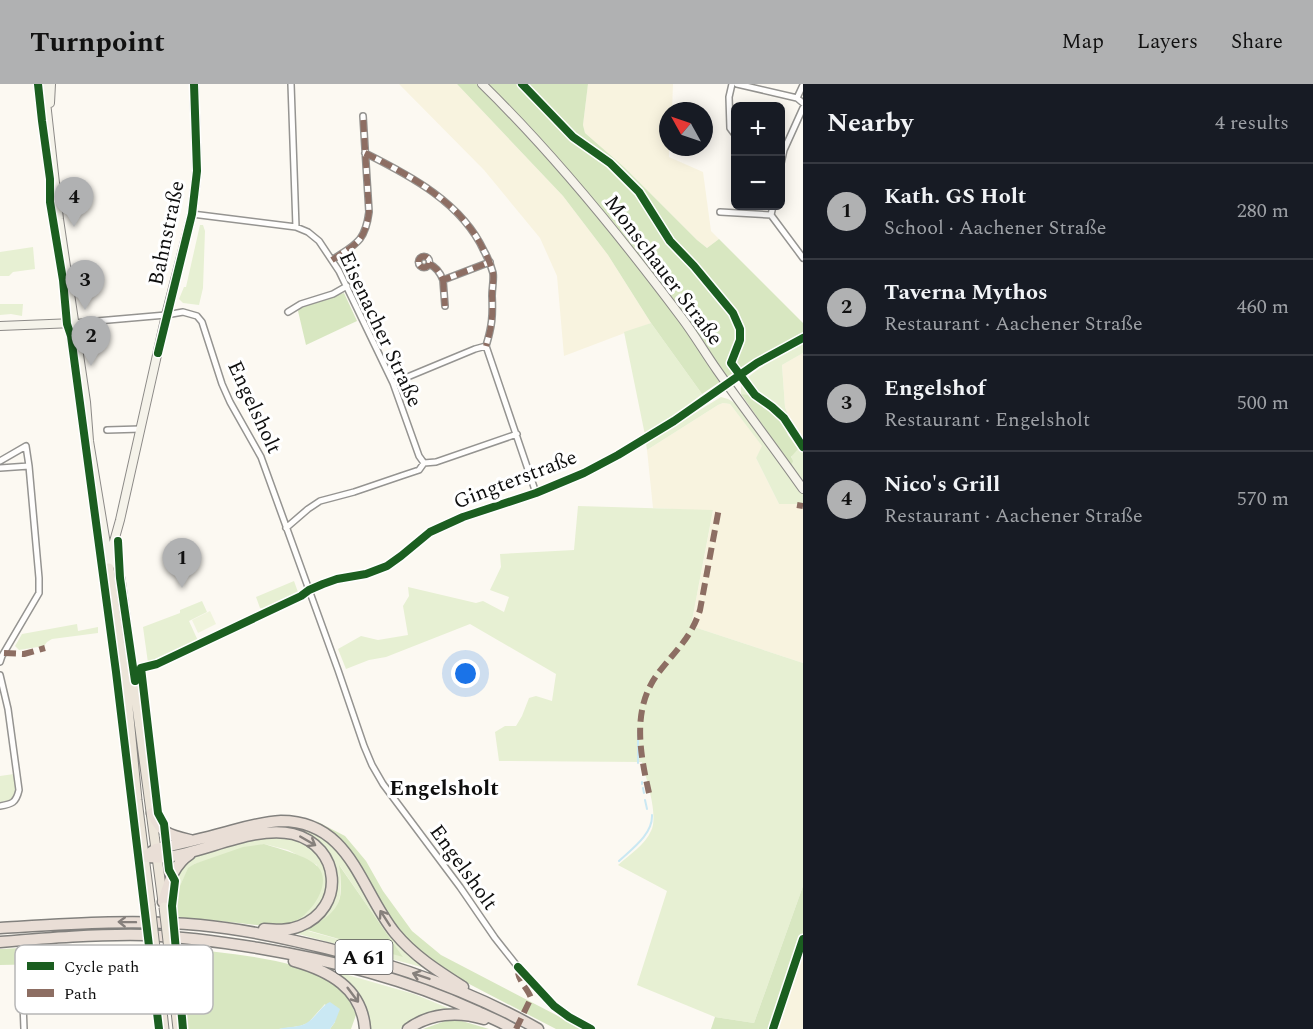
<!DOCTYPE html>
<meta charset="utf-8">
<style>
body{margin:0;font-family:Spectral,serif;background:#242831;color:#f1f3f6}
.controls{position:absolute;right:18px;top:18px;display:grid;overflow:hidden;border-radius:9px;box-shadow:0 3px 15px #0003}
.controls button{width:54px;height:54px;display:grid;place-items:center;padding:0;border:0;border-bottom:2px solid #363941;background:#171b24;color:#f1f3f6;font:30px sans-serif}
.compass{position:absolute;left:659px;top:18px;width:54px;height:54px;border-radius:50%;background:#171b24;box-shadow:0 3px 15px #0003;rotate:310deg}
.you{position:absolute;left:466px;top:590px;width:21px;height:21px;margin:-15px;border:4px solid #fff;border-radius:50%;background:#1a73e8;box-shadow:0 0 0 9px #1a73e833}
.badge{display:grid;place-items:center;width:39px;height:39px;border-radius:50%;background:#b0b1b2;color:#111;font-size:20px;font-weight:700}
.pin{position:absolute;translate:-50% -50px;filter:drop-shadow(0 2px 3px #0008)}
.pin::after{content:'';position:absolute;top:32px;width:21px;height:18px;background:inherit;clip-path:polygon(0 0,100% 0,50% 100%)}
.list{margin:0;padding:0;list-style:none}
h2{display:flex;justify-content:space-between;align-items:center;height:78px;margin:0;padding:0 24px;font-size:26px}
h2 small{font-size:20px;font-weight:400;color:#9ea1a6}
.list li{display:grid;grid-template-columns:39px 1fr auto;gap:18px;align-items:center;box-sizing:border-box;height:96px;padding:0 24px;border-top:2px solid #363941}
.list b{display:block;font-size:22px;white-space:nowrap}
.list p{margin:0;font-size:20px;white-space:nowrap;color:#9ea1a6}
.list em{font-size:20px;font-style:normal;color:#9ea1a6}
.map{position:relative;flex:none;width:803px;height:945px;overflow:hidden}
header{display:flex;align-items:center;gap:36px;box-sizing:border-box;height:84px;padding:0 30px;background:#b0b1b2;color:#111}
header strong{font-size:28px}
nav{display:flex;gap:33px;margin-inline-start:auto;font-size:21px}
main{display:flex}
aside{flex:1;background:#171b24}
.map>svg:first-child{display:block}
</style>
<header>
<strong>Turnpoint</strong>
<nav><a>Map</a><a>Layers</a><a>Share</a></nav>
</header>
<main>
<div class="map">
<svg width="803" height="945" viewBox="0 0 803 945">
<rect width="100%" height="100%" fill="#fcf9f2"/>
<path fill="#f8f3df" d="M399,0h58l106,112 45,59 43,68 -87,33 -7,-80 -17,-38 -56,-68z
M588,0h85l-1,27h-4l1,46 34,15 8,59 8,8 -12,9 -10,-8 -73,-73 -39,-34 -2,-8z
M803,269v91l-12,-21 -6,-16 -3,-42z
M723,319l7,1 33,43 -7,11 23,46h24v159l-112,-37 22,-115 -60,-3 -6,-58 71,-45z
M803,855v90h-30l12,-35z"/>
<path fill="#e7f0d3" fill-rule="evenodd" d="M200,141h3l2,6 -2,57 -4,17 -16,-2 -4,-4 5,-12h2z
M33,163l2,22 -22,3 -4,4h-9v-24z
M0,220h23l-1,12 -11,-2 -11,1z
M651,239l51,71 -35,28 -22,13 -21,-103z
M803,260v9l-21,12 3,42 6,16 12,21v39c-9,-12 -20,-22 -5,-34 -2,-5 -6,-8 -8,-12 -4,-5 -5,-12 -9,-17 -6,-10 -29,-24 -40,-26 0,-4 -1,-5 1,-9 8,-15 46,-33 61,-41z
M721,313l7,2 7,4 68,91v10h-24l-23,-46 6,-12 -32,-42 -7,-1 -5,2 -71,45 -1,-7z
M578,422l135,4 -22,116 112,37v223l-49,137 -39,-6 -78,-32 30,-94 -49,-26c11,-10 27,-20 33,-34 8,-16 -5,-52 -9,-69l-143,-1 -4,-29 10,-6h11l6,-10 7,-18 7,-2 16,5 4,-27 -86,-50 -84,33 -17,3 -23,9 -8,-20 23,-13 17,4 30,-5 -5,-29 6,-10 -1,-9 68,16 7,-2 21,11 5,-15 -19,-7 11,-23 -1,-13 74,-4z
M294,497l5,14 -33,15 -6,-2 -4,-11z
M202,517l5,11 -18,9 10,22 -25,11 -26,9 -5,-36 37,-14v-3z
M77,540l1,7 20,-4v6l-46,6 -5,3 -3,4 -25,4 -4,-4 7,-12z
M14,690c2,17 6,26 -14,31v-29z
M264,742h33l25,10 16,14 87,118 -134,-36 43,-38 -13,-47zM340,782l62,90 -94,-25c7,-6 18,-10 24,-17 12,-15 8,-31 8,-48z
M269,754c10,0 20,0 29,3 31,11 38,51 14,73 -5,4 -11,6 -17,8l13,-11 9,-46 -29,-15 -24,-6 -70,20 -6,5 -13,28c2,-14 3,-25 12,-36 9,-11 66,-21 82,-23z
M327,885l87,25 39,16 -22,2 -14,6 -17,11h-30c-1,-15 -9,-33 -19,-44 -6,-7 -16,-11 -24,-16z"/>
<path fill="#d8e7c1" d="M457,0h131l-5,41 2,8 39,34 73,73 10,8 12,-9 84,84v9l-61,35 -40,27 -51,-71 -43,-68 -45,-59z
M344,209l13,28 -51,24 -8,-34 3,-5z
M741,310l8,1 28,19 5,7 6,14 10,14 -7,8 2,4 -2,5z
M316,737l29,15 21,25 17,30 29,40 29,24 142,74h-27l-106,-55 -40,-30 -20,-24 -39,-69z
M264,760c13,4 45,12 54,23 16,17 -10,52 -29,57 -16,4 -34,1 -50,-1 -21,-2 -43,-4 -64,-6v-20l13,-29 6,-4 49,-17z
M339,781l64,92 -96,-27c32,-19 38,-27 32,-65z
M803,802v53l-30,90h-62l4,-12 39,6z
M83,861l61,2 3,15 -147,3v-16z
M178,864c44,5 116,9 154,34 12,8 19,20 24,33l-5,14h-21l5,-7 -10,-18 -17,19 -8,3 -21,3h-93l-2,-8z
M448,936l14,1 27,8h-66z"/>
<path fill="#f0f4dd" d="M210,527l6,13 -18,9 -6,-13z"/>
<path fill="#cae8f3" d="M330,918l10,7 -5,13 -5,7h-51c10,-3 21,-1 29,-7 9,-6 13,-16 22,-20z"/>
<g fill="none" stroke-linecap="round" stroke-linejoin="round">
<path stroke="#cae8f3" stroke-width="2" d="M638,646v33
M642,698v2
M643,704l1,5
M645,716l2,9
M619,777c13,-12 34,-27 33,-46"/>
<defs>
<path id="street" d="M291,0l5,143
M732,0l-3,13 1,31 6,8
M737,0l60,14 6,5
M797,14l6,-13
M365,69c46,23 97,50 119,98 4,7 7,14 9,22 1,7 -1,15 -1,23 1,20 0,30 -6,50
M780,84l4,-18 19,-42
M773,122l-2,9 32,43
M720,128l51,3
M192,130l104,13 12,5 11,9 20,30 54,112 26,73 5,7 12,-1 81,-28
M418.5 178a5.5 5.5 0 1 1 11 0a5.5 5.5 0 1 1-11 0Z
M332,176c24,-16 33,-18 37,-48l-6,-96
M429,180c7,3 11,8 14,16l47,-18
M443,196l2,26
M288,228l13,-8 32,-10 14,-8
M74,239l92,-8 17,-3 14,4 5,6 20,62 8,18 31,55 77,213 26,76 8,19 11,19 77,103 35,51 23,29 36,39 15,11 22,12
M393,299l82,-34 11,-3 50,147
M107,346l34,-1
M0,377l26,-15 3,20 -29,2
M286,444l22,-19 12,-8 34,-9 47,-16 18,-6 5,-7
M309,506l28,-11 29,-5 21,-8 14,-10 29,-24 19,-9 14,-6 73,-24 48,-20 34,-18 56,-34 83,-58 46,-25
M0,578l2,-6 37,-63v-15l-10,-112
M0,591l8,34 11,81c-3,13 -7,14 -19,16
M24,945l-2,-52h38"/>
<path id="secondary" d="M44,0l15,135 27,183 3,39 19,115
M482,0c72,70 139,153 199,233 13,17 24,36 36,53 28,40 58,79 86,119
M50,19l1,-19
M0,242l74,-3
M114,468l6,26
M109,484l4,-23 7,-25 46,-205 26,-101 5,-43 -3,-87"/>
<path id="primary" d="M109,484l18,129 10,103 13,104
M120,494l43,324
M156,873l8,72
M170,874l8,71"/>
<path id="highway" d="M152,729c10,21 16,22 38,27
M144,773l12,-8c23,-5 45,-10 67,-16 19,-5 38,-11 58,-12 70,0 79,69 114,112 19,23 43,38 68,54
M144,773c8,0 16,1 23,0 39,-5 88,-32 126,-23 48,12 53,74 7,92 -12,5 -24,4 -36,3
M163,818c6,-19 10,-37 27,-48
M0,844c67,-4 133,-9 200,-3 32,3 64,9 95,16 84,18 167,45 243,88
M0,858c48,-4 97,-8 145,-7 39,2 76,7 113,13 77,13 148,31 218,63 13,6 26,11 37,18
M294,877c35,10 68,27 71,68
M408,945c22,-16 50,-18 76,-10"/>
</defs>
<use href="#street" stroke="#959491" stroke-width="8"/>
<use href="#secondary" stroke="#8c8a87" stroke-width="10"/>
<use href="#primary" stroke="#82817e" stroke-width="11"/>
<use href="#highway" stroke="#82817e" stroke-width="13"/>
<use href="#street" stroke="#fffefd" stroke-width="5"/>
<use href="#secondary" stroke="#f5f3ea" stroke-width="8"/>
<use href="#primary" stroke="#ece5d9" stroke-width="9"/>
<use href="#highway" stroke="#e9ded6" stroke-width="10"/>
<defs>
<path id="primary-bridge" d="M150,820l6,53
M164,823l6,51"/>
</defs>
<use href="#primary-bridge" stroke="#82817e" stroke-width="11" stroke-linecap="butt"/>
<use href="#primary-bridge" stroke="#ece5d9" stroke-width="9"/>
<path stroke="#8d6e63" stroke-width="6" stroke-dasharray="12 6" stroke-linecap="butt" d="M365,69c46,23 97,50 119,98 4,7 7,14 9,22 1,7 -1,15 -1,23 1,20 0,30 -6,50
M418.5 178a5.5 5.5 0 1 1 11 0a5.5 5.5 0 1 1-11 0Z
M332,176c24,-16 33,-18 37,-48l-6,-96
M429,180c7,3 11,8 14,16l47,-18
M443,196l2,26
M797,421l6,1
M4,569l20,1 21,-6
M649,709c-9,-40 -18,-85 10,-121 17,-22 32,-34 41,-62l19,-102
M516,945l15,-31c-3,-9 -11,-15 -13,-25"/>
<defs>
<path id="cycleway" d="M38,0l4,37 8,58v23l13,78 4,44 4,12 45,336 43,357
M522,0l51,53 37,26 29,29 31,49 24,25 39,47 7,16v11l-9,23 24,32 17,12 12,11 19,29
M158,269l34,-139 5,-43 -3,-87
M118,457l2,37 15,103
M518,883l36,39 15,11 22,12
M183,945l-11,-123 3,-25 -6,-11 -5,-46 -6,-11 -17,-145 16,-4 144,-68 8,-6 14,-6 14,-5 29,-5 21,-8 14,-10 29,-24 33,-15 73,-24 48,-20 34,-18 56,-34 83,-58 46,-25
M773,945l30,-90"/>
</defs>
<use href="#cycleway" stroke="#fff" stroke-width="11"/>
<use href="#cycleway" stroke="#1b5e20" stroke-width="8"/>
</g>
<defs><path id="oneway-shaft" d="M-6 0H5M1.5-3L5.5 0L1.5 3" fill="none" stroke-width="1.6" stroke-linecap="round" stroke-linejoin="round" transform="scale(1.5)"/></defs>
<g stroke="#86807c">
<use href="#oneway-shaft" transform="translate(308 757) rotate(30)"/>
<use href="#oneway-shaft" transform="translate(385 834) rotate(-123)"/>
<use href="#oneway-shaft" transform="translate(127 838) rotate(-179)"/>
<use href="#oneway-shaft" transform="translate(421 892) rotate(-161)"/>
<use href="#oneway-shaft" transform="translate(353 911) rotate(53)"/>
</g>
<g text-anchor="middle" stroke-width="6" stroke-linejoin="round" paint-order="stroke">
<rect fill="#fff" stroke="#565656" stroke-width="1.5" x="335.5" y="856" width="57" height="34" rx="4.5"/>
<g font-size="20" font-weight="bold" fill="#0e0e0e">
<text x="364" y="880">A 61</text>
</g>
<g font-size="21" fill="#0e0e0e" stroke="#fff">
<text transform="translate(166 149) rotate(-78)" y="7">Bahnstraße</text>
<text transform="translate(664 186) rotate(53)" y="7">Monschauer Straße</text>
<text transform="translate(381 245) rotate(65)" y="7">Eisenacher Straße</text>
<text transform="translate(255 323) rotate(65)" y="7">Engelsholt</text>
<text transform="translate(515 395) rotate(-21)" y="7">Gingterstraße</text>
<text transform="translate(464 783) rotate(54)" y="7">Engelsholt</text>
</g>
<g font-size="22" font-weight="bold" fill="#0e0e0e" stroke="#fff">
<text x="444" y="711">Engelsholt</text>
</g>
</g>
<rect x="15" y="861" width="198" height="69" rx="9" fill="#fff" stroke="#b7b7b7" stroke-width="1.5"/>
<rect x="27" y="878" width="27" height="8" fill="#1b5e20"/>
<rect x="27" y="905" width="27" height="8" fill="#8d6e63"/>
<g font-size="16" fill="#0e0e0e">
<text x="64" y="888">Cycle path</text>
<text x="64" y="915">Path</text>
</g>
</svg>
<div class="controls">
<button>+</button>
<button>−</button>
</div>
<svg class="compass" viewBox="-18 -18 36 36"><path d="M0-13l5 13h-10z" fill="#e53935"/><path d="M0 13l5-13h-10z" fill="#9ea1a6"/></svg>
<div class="you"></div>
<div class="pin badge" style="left:182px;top:504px">1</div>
<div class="pin badge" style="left:91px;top:282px">2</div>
<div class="pin badge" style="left:85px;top:226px">3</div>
<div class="pin badge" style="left:74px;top:143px">4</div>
</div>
<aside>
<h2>Nearby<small>4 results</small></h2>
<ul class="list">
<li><span class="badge">1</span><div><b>Kath. GS Holt</b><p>School · Aachener Straße</p></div><em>280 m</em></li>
<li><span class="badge">2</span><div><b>Taverna Mythos</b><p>Restaurant · Aachener Straße</p></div><em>460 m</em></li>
<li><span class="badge">3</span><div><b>Engelshof</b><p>Restaurant · Engelsholt</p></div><em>500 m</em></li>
<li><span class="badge">4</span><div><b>Nico's Grill</b><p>Restaurant · Aachener Straße</p></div><em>570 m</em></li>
</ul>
</aside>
</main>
